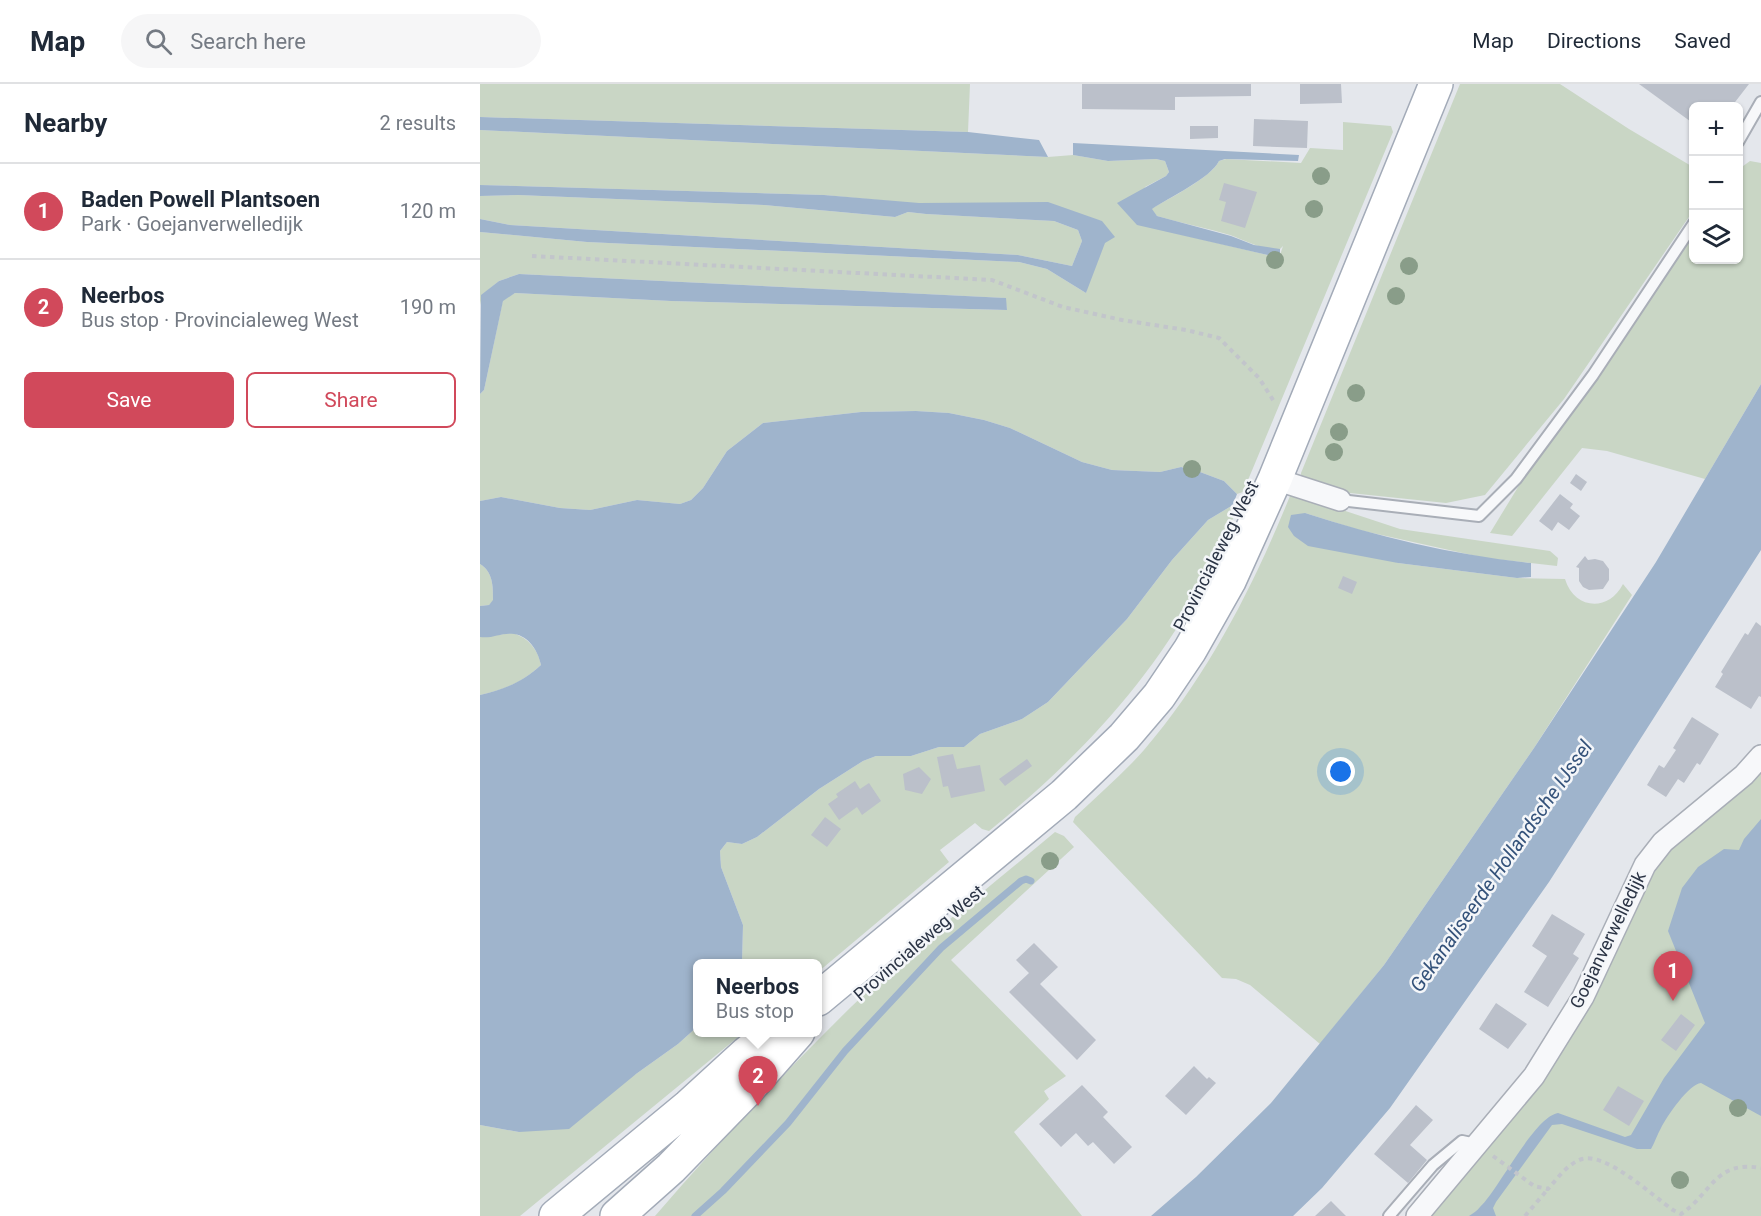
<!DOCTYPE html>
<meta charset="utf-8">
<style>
body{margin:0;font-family:Roboto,sans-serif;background:#f6f6f7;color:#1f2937}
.controls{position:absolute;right:18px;top:18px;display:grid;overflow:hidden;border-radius:9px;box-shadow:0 2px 4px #0004}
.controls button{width:54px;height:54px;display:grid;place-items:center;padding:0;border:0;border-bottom:2px solid #e0e1e3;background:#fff;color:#1f2937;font:30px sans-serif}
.you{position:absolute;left:861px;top:688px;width:21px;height:21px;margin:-15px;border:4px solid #fff;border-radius:50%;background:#1a73e8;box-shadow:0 0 0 9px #1a73e833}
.badge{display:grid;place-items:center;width:39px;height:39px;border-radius:50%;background:#d1495b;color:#fff;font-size:20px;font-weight:700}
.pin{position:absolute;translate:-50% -50px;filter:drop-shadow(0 2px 3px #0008)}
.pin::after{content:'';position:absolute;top:32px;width:21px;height:18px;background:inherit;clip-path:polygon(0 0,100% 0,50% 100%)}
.popup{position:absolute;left:213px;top:875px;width:129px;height:78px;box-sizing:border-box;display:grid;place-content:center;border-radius:9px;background:#fff;filter:drop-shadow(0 2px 4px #0005);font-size:20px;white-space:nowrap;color:#747a83}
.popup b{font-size:22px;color:#1f2937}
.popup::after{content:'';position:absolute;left:50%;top:100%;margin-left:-12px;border:12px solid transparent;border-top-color:#fff}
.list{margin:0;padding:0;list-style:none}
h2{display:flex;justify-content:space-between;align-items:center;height:78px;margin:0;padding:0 24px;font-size:26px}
h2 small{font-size:20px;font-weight:400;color:#747a83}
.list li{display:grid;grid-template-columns:39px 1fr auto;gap:18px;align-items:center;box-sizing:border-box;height:96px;padding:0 24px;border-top:2px solid #e0e1e3}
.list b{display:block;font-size:22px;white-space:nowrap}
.list p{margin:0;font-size:20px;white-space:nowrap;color:#747a83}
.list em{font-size:20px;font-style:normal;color:#747a83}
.actions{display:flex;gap:12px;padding:18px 24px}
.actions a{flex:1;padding:14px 0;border:2px solid #d1495b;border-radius:9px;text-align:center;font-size:21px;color:#d1495b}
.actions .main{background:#d1495b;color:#fff}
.icon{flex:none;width:33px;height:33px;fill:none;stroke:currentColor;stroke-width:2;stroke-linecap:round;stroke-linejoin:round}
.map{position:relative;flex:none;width:1281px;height:1132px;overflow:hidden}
header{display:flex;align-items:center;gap:36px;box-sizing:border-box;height:84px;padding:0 30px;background:#fff;border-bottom:2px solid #e0e1e3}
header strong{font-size:28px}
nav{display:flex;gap:33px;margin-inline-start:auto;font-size:21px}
.search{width:420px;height:54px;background:#f6f6f7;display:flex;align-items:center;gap:15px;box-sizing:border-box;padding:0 21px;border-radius:33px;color:#747a83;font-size:22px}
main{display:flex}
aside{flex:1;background:#fff}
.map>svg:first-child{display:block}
</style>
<header>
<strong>Map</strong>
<div class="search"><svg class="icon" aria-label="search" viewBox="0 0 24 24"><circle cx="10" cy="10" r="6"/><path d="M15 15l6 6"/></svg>Search here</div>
<nav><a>Map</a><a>Directions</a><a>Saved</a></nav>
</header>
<main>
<aside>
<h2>Nearby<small>2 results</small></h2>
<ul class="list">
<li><span class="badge">1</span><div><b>Baden Powell Plantsoen</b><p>Park · Goejanverwelledijk</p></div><em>120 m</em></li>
<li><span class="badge">2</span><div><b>Neerbos</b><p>Bus stop · Provincialeweg West</p></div><em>190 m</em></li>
</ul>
<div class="actions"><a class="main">Save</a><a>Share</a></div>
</aside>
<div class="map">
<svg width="1281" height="1132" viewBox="0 0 1281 1132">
<rect width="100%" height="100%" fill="#e4e7ec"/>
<path fill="#c9d6c5" d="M0,0h490l-2,48 -488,-15z
M980,0h100l69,45 64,38v44l-129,188 -79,96 -39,8 -125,-13 -20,-11v-6z
M863,38l48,4 2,6 -150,360 -6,2 -13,-13 -24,-9 -19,-5 -21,5 -48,-2 -30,-8 -72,-34 -26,-8 -35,-7 -33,-2 -55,1 -98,11 -36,28 -24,37 -12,12 -11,4 -43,-4 -47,10 -30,-2 -59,-11 -21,4v-107l4,-4 19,-90 12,-7 156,8 336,9 -2,-12 -486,-24 -20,7 -17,14 -2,10v-73l107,10 432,20 28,7 39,24 16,-72 -278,-26 -344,-10v-55l568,27 25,-2 35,6 48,-2 9,2 4,11 -3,4 -21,11 -8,37 135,32 8,-1 3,-9 -3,3c-19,1 -33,-8 -50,-14 -24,-7 -49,-12 -73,-19l-6,-7c17,-10 61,-32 68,-48l7,-2 75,4 9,-15 33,2z
M1270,77l11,2v221l-56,95 -98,-28 -25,-3 -70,88 -22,-3 50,-82 35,-43 118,-174 1,26h44l1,-91z
M38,111l246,10 131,12 13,-5 18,2 128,7 24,9 4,11 -10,25 -54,-11 -508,-30 -30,-6v-23z
M817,411l103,34 150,22 8,7 -1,8 -72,-8 -126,-28 -54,-17 93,50 119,15 48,1c9,30 43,34 58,5l9,11 -98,153 -150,217 -64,79 -70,-59 -14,-6 -14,-1 -149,-156 2,-5c23,-22 48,-43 69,-67 64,-75 109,-163 146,-254z
M753,421l5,2c-13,29 -26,59 -41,87 -52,94 -125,170 -208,237l-7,-2 -7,-6 -35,27 9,12 -131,110v-8l-76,-1 1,-38 -22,-58 -1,-16 7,-9 15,2 15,-7 62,-48 44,-28 13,-5h35l28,-9h25l16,-13 42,-15 26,-17 79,-83 45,-59 36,-40z
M0,480c13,8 13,22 13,37l-4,4 -9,1z
M33,549c15,5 25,16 28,32 -20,18 -35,24 -61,30v-58z
M1281,681v451h-336l31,-34 172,-266 39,-65z
M575,748l9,4 10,11 -123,113 115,116 -22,15 5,8 -35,33 68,84h-427c62,-72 128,-142 196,-209 65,-62 135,-117 204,-175z
M218,942v6l45,1 -223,183h-40v-91l39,7 117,-58 42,-30z"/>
<path fill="#9fb4cc" d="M0,33l488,15 71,8 9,17 -568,-27z
M593,59l226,12 -1,6 -73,-2 -6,2c-8,17 -51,37 -67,48l5,7 74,20 23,9 26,4v7h-8l-135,-31 -20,-22 49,-27 3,-4 -4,-11 -9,-2 -48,2 -35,-6z
M0,101l344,10 95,8 129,-1 54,19 13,16 -10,6 -19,50 -39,-24 -28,-7 -432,-20 -107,-10v-13l30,6 508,30 54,11 10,-25 -4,-11 -24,-9 -128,-7 -18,-2 -13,5 -131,-12 -246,-10 -38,1z
M39,190l487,24 1,12 -336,-9 -156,-8 -12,8 -19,89 -4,4 1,-99 18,-14z
M1281,300v166l-212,332 -159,226 -68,80 -29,28h-142l45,-39 75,-74 113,-138 150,-217 122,-186z
M436,327l33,2 35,7 26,8 72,34 30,8 48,2 21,-5 19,5 24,9 13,13 -4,11 -25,15 -36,40 -45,59 -79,83 -26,17 -42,15 -16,13h-25l-28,9h-35l-13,5 -44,28 -62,48 -15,7 -15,-2 -7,9 1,16 22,58 -1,38 -44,1v62l-20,18 -42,30 -67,55 -50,3 -39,-7v-430c25,-6 43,-13 61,-30 -3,-14 -12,-29 -27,-31 -12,-2 -22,5 -34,3v-31l9,-1 4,-5c0,-14 0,-28 -13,-36v-63l21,-4 59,11 30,2 47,-10 43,4 11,-4 12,-12 24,-37 36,-28 98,-11z
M825,429c74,24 149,42 226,50v14l-14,1 -119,-15 -90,-17 -14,-10 -6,-9 3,-12z
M1281,735v297l-60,-33c-12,1 -34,33 -40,45 -4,7 -6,14 -10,21h-14l-75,-25 -10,1 -56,77 -3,6 3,8h-27c4,-3 8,-5 11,-9 19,-18 54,-90 78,-94l67,24 6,-2 33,-57 41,-55 -37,-92 14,-43 16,-21 26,-18 15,1 5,-11z"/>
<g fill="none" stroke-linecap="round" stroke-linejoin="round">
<path stroke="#9fb4cc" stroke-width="7" d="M215,1132l28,-25 65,-68 57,-72 96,-103 80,-67 5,-2 5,2"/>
</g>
<path fill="#bbc0ca" d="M602,0h169v12l-76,1v13l-93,-1z
M820,0h41l1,19 -42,1z
M1159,0h110l-17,22h-38v18z
M774,35l54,2 -1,27 -54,-2z
M710,42h28v12l-28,1z
M744,99l33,9 -12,36 -24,-7 5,-19 -7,-2z
M1096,390l11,8 -6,9 -11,-8z
M1080,410l13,10 -3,4 10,8 -11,14 -11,-8 -6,9 -13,-10z
M1105,472l3,4 7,-1 8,2 6,8v11l-6,9 -14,1 -6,-3 -4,-6v-13l-3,-1z
M863,492l14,6 -5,12 -14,-6z
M1276,538l5,4v71l-2,-1 -8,13 -36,-22 8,-13 -2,-2 24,-39 3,2z
M1212,633l27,17 -19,31 -3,-2 -13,20 -6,-4 -12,18 -19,-12 12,-20 5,3 12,-18 -3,-2z
M473,670l4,15 23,-4 5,26 -34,7 -3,-12 -5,1 -6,-30z
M547,675l5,7 -27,20 -6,-7z
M439,683l12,12 -9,15 -17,-4 -2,-16z
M375,697l5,8 9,-6 12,18 -19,14 -5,-8 -18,13 -11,-16 10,-7 -2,-3z
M345,733l16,12 -14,18 -16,-12z
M1072,830l33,20 -12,20 6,4 -31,49 -24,-15 23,-36 -15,-10z
M554,859l24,24 -18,17 56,56 -19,20 -68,-68 20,-19 -13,-13z
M1016,919l31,21 -19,25 -29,-20z
M1201,930l14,11 -19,26 -15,-11z
M714,982l13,13 2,-2 7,6 -30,32 -21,-19z
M602,1001l26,27 -5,5 29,30 -18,17 -21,-22 -5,4 -12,-13 -15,14 -22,-23z
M1138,1002l26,15 -15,25 -26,-16z
M936,1021l17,15 -23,25 17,15 -19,23 -34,-29z
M851,1117l15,15h-31z"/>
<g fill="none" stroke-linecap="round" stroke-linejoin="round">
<defs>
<path id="lane" d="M1258,58l23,-40
M860,416l139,16 37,-37 77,-104 101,-152
M909,1132l44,-51 29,-24 14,3"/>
<path id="street" d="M795,395l65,21
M937,1132l117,-140 49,-79 62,-132 18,-23 81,-67 17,-19"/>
<path id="primary" d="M338,915l246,-204 60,-58 35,-41 31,-46 39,-69 46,-102 161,-395
M76,1132l133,-110 58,-53 27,-21
M137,1132l54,-48 76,-78 51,-58"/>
</defs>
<use href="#lane" stroke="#a9aeb7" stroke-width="14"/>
<use href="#street" stroke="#a9aeb7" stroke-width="24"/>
<use href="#primary" stroke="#a3abb8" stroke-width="36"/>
<path stroke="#c2c5cb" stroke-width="4" stroke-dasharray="4.5 4.5" stroke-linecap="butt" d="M52,172l460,24 71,27 59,13 64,10 33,8 40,40 16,25
M1013,1072l41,30 14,3c10,-11 19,-25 34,-30 24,-7 71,37 91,51l8,4c32,-22 34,-54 80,-46
M1045,1132l23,-27"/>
<use href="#lane" stroke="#f7f8fa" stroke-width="10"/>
<use href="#street" stroke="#f7f8fa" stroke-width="21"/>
<use href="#primary" stroke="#fff" stroke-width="33"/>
</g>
<g fill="#899d89">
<circle cx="841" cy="92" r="9"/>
<circle cx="834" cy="125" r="9"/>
<circle cx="795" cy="176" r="9"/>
<circle cx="929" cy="182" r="9"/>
<circle cx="916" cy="212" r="9"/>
<circle cx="876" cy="309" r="9"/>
<circle cx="859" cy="348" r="9"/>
<circle cx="854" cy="368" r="9"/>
<circle cx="712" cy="385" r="9"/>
<circle cx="570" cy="777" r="9"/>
<circle cx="1258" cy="1024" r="9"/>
<circle cx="1200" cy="1096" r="9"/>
</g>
<g text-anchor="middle" stroke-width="5" stroke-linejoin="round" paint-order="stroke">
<g font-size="18" fill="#2b3445" stroke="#f4f6f9">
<text transform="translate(736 472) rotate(-63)" y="6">Provincialeweg West</text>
<text transform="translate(1128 856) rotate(-64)" y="6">Goejanverwelledijk</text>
<text transform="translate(439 859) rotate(-41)" y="6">Provincialeweg West</text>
</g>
<g font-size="20" font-style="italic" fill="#34527a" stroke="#f4f6f9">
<text transform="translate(1021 782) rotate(-55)" y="7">Gekanaliseerde Hollandsche IJssel</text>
</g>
</g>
</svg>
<div class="controls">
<button>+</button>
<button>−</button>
<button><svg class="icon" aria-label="layers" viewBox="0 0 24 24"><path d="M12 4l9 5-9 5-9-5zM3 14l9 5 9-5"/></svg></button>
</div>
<div class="you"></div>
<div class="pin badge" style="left:1193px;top:917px">1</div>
<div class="pin badge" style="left:278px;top:1022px">2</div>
<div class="popup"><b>Neerbos</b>Bus stop</div>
</div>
</main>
